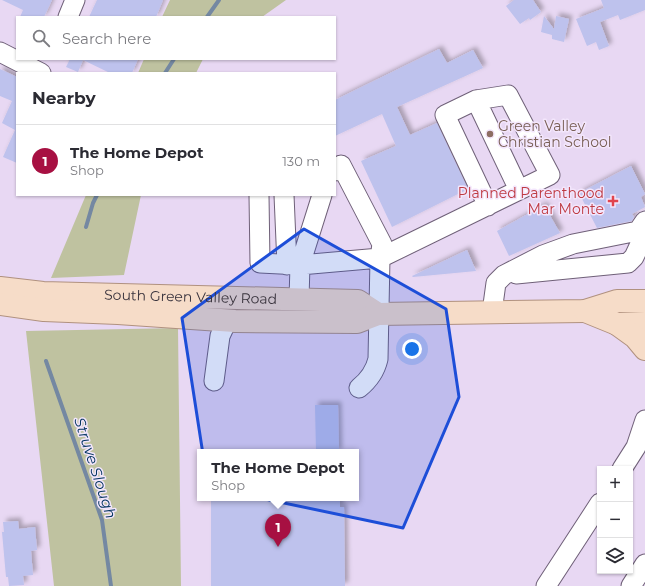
<!DOCTYPE html>
<meta charset="utf-8">
<style>
body{margin:0;font-family:Montserrat,sans-serif;background:#f2f2f3;color:#2b2b33}
.controls{position:absolute;right:12px;bottom:12px;display:grid;overflow:hidden;border-radius:0px;box-shadow:0 1px 3px #0004}
.controls button{width:36px;height:36px;display:grid;place-items:center;padding:0;border:0;border-bottom:1px solid #e1e1e2;background:#fff;color:#2b2b33;font:20px sans-serif}
.you{position:absolute;left:412px;top:349px;width:14px;height:14px;margin:-10px;border:3px solid #fff;border-radius:50%;background:#1a73e8;box-shadow:0 0 0 6px #1a73e833}
.badge{display:grid;place-items:center;width:26px;height:26px;border-radius:50%;background:#a71042;color:#fff;font-size:13px;font-weight:700}
.pin{position:absolute;translate:-50% -33px;filter:drop-shadow(0 1px 2px #0008)}
.pin::after{content:'';position:absolute;top:21px;width:14px;height:12px;background:inherit;clip-path:polygon(0 0,100% 0,50% 100%)}
.popup{position:absolute;left:197px;top:449px;width:162px;height:52px;box-sizing:border-box;display:grid;place-content:center;border-radius:0px;background:#fff;filter:drop-shadow(0 1px 3px #0005);font-size:13px;white-space:nowrap;color:#7c7c81}
.popup b{font-size:15px;color:#2b2b33}
.popup::after{content:'';position:absolute;left:50%;top:100%;margin-left:-8px;border:8px solid transparent;border-top-color:#fff}
.list{margin:0;padding:0;list-style:none}
h2{display:flex;justify-content:space-between;align-items:center;height:52px;margin:0;padding:0 16px;font-size:17px}
h2 small{font-size:13px;font-weight:400;color:#7c7c81}
.list li{display:grid;grid-template-columns:26px 1fr auto;gap:12px;align-items:center;box-sizing:border-box;height:72px;padding:0 16px;border-top:1px solid #e1e1e2}
.list b{display:block;font-size:15px;white-space:nowrap}
.list p{margin:0;font-size:13px;white-space:nowrap;color:#7c7c81}
.list em{font-size:13px;font-style:normal;color:#7c7c81}
.icon{flex:none;width:22px;height:22px;fill:none;stroke:currentColor;stroke-width:2;stroke-linecap:round;stroke-linejoin:round}
.map{position:relative;flex:none;width:645px;height:586px;overflow:hidden}
.search{position:absolute;background:#fff;box-shadow:0 1px 3px #0004;left:16px;top:16px;width:320px;height:44px;display:flex;align-items:center;gap:10px;box-sizing:border-box;padding:0 14px;border-radius:0px;color:#7c7c81;font-size:15px}
.panel{position:absolute;background:#fff;box-shadow:0 1px 3px #0004;left:16px;top:72px;width:320px;height:124px;border-radius:0px}
.map>svg:first-child{display:block}
</style>
<div class="map">
<svg width="645" height="586" viewBox="0 0 645 586">
<defs>
<filter id="shadow"><feDropShadow dx="3.5" dy="-3.5" stdDeviation="2" flood-color="#0004"/></filter>
</defs>
<rect width="100%" height="100%" fill="#e8d8f3"/>
<path fill="#bfc2a0" d="M170,0h116l-24,17h-100z
M144,59h59l-7,14h-58z
M86,195h55l-17,80 -73,3z
M178,328l3,258h-127l-28,-255z"/>
<g fill="none" stroke-linecap="round" stroke-linejoin="round">
<path stroke="#7488a2" stroke-width="4" d="M207,17l12,-17
M165,73l9,-14
M86,227l7,-24 4,-8
M46,361l56,159 9,66"/>
</g>
<path fill="#bec2ed" filter="url(#shadow)" d="M2,0h50l-8,17h-24l3,-7z
M97,0h66l-7,17h-67z
M514,0h19l8,12 -11,8 -1,-2 -9,6 -14,-18z
M601,0h44v10l-25,10 -2,-5 -18,7 9,24 -10,4 -3,-8 -9,4 -11,-27 28,-11z
M544,16l10,13 2,-13 13,3 -5,23 -12,-3v-4l-11,-3z
M439,49l8,14 26,-13 10,18 -86,39 13,28 27,-12 31,66 -76,38 -31,-66 35,-15 -14,-32 -47,22v-36z
M70,59h68l-6,14h-22l-27,-13 -5,12 -12,-5z
M0,69l17,8v86l-14,-6 12,-27 -13,-7 10,-22 -12,-5z
M631,166l14,28 -4,3 4,10 -13,7 2,3 -2,4 -35,7 -18,-35z
M544,205l16,28 -51,23 -12,-25z
M467,250l9,21 -63,6 -1,-1z
M315,405h23l1,47h-23z
M211,498h129v9h4l1,79h-134z
M18,521l1,8 16,-2 2,23 -6,1 2,24 -10,1 1,9 -15,1 -1,-9h-2l-4,-45h2l-1,-10z"/>
<g fill="none" stroke-linecap="round" stroke-linejoin="round">
<defs>
<path id="minor" d="M68,17l7,-17
M0,52l41,21
M476,100l43,90
M335,171l6,-6 41,79 -2,14 -2,101c-3,13 -9,21 -19,29
M259,195l1,68 40,2 80,-7 170,-83 -42,-80 -32,5 -31,15 43,91
M284,195l3,70
M516,274l112,-11 6,-6 7,-15 -3,-11
M299,299l1,-34 22,-70
M492,312l4,-29 8,-8 39,-20 30,-11 65,-13 7,-10
M214,381l6,-45 7,-15
M622,469l14,-22 9,-27
M546,586l54,-83
M631,586l14,-22"/>
<g id="major">
<path id="s1" d="M0,288l43,5 315,8 20,13"/>
<path d="M0,304l44,6 74,3 117,8 122,1 21,-8 207,-3 32,-10h28"/>
<path d="M585,311l32,13 28,-1"/>
<path d="M617,324l18,13 10,12"/>
</g>
</defs>
<use href="#minor" stroke="#6f6078" stroke-width="21"/>
<use href="#major" stroke="#b0917f" stroke-width="24"/>
<use href="#minor" stroke="#fff" stroke-width="19"/>
<use href="#major" stroke="#f6dcc8" stroke-width="22"/>
</g>
<path fill="#1d4ed8" fill-opacity="0.2" stroke="#1d4ed8" stroke-width="3" stroke-linejoin="round" d="M304,229l142,80 13,88 -56,131 -195,-41 -26,-169z"/>
<circle fill="#8d6e63" stroke="#f3e6fc" stroke-width="1.5" cx="490" cy="134" r="4"/>
<path fill="#e0444e" stroke="#f3e6fc" stroke-width="1.5" d="M611 195h4v4h4v4h-4v4h-4v-4h-4v-4h4z"/>
<g text-anchor="middle" stroke-width="3" stroke-linejoin="round" paint-order="stroke">
<g font-size="14" fill="#785e54" stroke="#f3e6fc" text-anchor="start">
<text x="498" y="131">Green Valley<tspan x="498" dy="16">Christian School</tspan></text>
</g>
<g font-size="14" fill="#be3a42" stroke="#f3e6fc" text-anchor="end">
<text x="604" y="198">Planned Parenthood<tspan x="604" dy="16">Mar Monte</tspan></text>
</g>
<g font-size="14" fill="#39333d" stroke="#f3e6fc">
<text dy="5" stroke="none"><textPath href="#s1" startOffset="191">South Green Valley Road</textPath></text>
</g>
<g font-size="15" font-style="italic" fill="#043560" stroke="#f3e6fc">
<text transform="translate(95 468) rotate(72)" y="5">Struve Slough</text>
</g>
</g>
</svg>
<div class="controls">
<button>+</button>
<button>−</button>
<button><svg class="icon" aria-label="layers" viewBox="0 0 24 24"><path d="M12 4l9 5-9 5-9-5zM3 14l9 5 9-5"/></svg></button>
</div>
<div class="you"></div>
<div class="pin badge" style="left:278px;top:547px">1</div>
<div class="popup"><b>The Home Depot</b>Shop</div>
<div class="search"><svg class="icon" aria-label="search" viewBox="0 0 24 24"><circle cx="10" cy="10" r="6"/><path d="M15 15l6 6"/></svg>Search here</div>
<section class="panel">
<h2>Nearby<small></small></h2>
<ul class="list">
<li><span class="badge">1</span><div><b>The Home Depot</b><p>Shop</p></div><em>130 m</em></li>
</ul>
</section>
</div>
